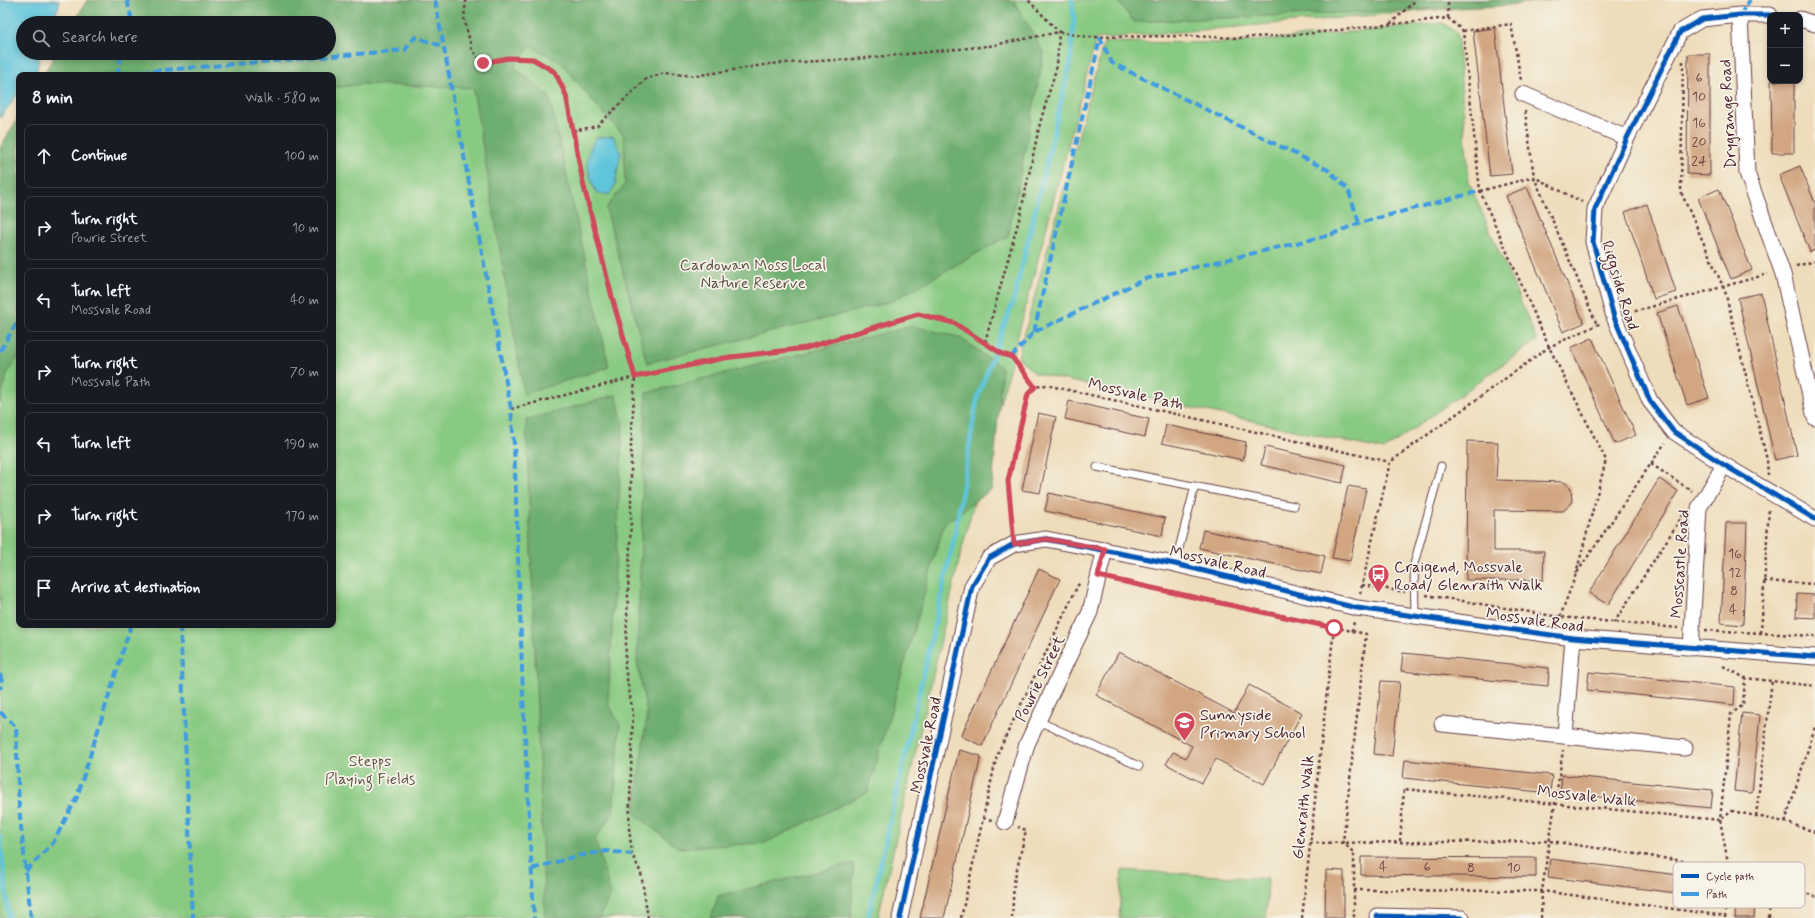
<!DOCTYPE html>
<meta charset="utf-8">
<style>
body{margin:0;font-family:Mynerve,sans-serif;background:#20242c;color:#f1f3f6}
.controls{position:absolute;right:12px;top:12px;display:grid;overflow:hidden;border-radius:8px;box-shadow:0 2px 6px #0003}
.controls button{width:36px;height:36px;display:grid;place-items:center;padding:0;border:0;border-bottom:1px solid #363941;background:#171b24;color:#f1f3f6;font:20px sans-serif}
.stop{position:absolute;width:12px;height:12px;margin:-9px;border:3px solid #d1495b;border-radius:50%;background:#fff}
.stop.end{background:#d1495b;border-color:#fff;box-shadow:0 1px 4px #0008}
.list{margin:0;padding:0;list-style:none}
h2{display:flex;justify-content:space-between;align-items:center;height:52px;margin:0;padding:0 16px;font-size:17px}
h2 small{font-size:13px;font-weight:400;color:#9ea1a6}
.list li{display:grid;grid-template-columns:26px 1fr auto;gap:12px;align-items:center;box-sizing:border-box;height:64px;margin:0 8px 8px;padding:0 8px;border:1px solid #363941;border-radius:8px}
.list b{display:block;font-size:15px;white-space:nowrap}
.list p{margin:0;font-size:13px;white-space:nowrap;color:#9ea1a6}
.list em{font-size:13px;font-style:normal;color:#9ea1a6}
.icon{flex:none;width:22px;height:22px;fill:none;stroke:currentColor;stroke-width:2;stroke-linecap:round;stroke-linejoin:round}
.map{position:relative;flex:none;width:1815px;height:918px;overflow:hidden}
.search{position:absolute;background:#171b24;box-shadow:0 2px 6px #0003;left:16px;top:16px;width:320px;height:44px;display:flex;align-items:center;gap:10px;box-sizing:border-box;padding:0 14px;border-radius:22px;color:#9ea1a6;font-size:15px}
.panel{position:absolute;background:#171b24;box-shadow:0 2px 6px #0003;left:16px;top:72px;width:320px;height:556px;border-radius:8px}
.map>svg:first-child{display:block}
</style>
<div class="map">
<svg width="1815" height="918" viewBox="0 0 1815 918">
<rect width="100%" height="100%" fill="#f7f3e8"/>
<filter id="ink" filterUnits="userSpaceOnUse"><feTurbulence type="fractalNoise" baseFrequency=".025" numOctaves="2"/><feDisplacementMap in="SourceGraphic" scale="8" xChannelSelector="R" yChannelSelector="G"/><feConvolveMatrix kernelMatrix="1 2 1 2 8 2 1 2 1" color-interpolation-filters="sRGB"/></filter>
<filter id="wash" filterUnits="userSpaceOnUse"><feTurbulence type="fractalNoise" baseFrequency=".012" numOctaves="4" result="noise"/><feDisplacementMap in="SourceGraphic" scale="16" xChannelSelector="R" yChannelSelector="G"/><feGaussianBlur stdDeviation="0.9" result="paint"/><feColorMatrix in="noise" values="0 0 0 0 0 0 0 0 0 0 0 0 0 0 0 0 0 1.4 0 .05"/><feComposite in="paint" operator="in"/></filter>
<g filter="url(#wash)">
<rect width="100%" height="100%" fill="#edb"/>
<path fill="#89ca82" stroke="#6a7456" d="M124,0h1427l-455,39 -135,513 -83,366h-878v-716l19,-15v438h314v-550l-4,-22v-30z
M1443,23l14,10 12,149 68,158 -153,110 -350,-77 -16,-16 86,-315 129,1z
M1122,870l146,9 -2,39h-147z"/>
<path fill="#6eae70" stroke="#5c664e" d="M87,0h926l31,53 -36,183 -118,66 -243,61 -41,-155 19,-24 -1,-49 -30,-32 -33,-41 -31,-16 -16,21 35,29 60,271 -85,27 -51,-306 -111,-4 -29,4v-13h-290l13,-22h273v-30h-255z
M1117,0h440l-58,6 -365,16z
M19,116v239l-12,19 -7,29v-255z
M912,326l47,11 43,31 -10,121 -48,35 -76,268 -103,51 -87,5 -44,-35 13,-99 -10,-53 9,-268z
M616,395l7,28 -15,280 12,22 -7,89 -18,25 16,55 -12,24h-54l-19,-498z
M854,863l-3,55h-140l7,-22z"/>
<path fill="#5ec5db" stroke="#547283" d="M0,0h59v7l-9,16h-27v30h17l-4,22h-17v17l-19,26z
M613,136l8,16 -6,33 -6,10 -13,-3c-9,-22 -13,-33 0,-54z"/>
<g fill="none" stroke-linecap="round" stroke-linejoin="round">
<path stroke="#5ec5db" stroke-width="4.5" d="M0,837l9,81
M868,918l86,-379 23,-140 37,-100 56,-235 4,-44 -2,-20"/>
</g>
<g id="blocks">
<path fill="#d2a681" d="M1495,28l17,146 -22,2 -17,-145z
M1688,54h22v121l-23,-1z
M1771,81h23v72h-22z
M1800,166l15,37v47l-5,2 -31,-77z
M1527,187l57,136 -21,9 -57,-136z
M1719,189l33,81 -21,9 -33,-81z
M1647,204l29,88 -22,7 -29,-87z
M1761,293l36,162 -22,5 -37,-162z
M1678,306l31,92 -22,7 -30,-92z
M1592,338l44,97 -21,9 -44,-96z
M1069,401l80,18 -4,18 -80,-18z
M1038,413l18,4 -16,76 -18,-3z
M1166,425l80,17 -3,18 -81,-17z
M1467,441l31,1 -2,38 68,2 7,6 1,15 -9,8 -69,-1v41h50l-1,29h-77z
M1265,447l81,18 -4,18 -81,-18z
M1659,479l19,12 -70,114 -19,-12z
M1348,486l18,3 -16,72 -18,-3z
M1049,493l116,25 -3,18 -117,-25z
M1726,523h21l-4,102 -22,-2z
M1203,530l122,26 -4,18 -122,-26z
M1039,569l21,10 -78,167 -21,-10z
M1797,594l18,1v23l-19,-1z
M1119,652l115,61 15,-28 53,28 -38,71 -48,-25 -14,24 -36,-19 7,-12 13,6 6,-12 -96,-51z
M1403,653l146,15 -1,18 -147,-15z
M1589,672l146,15 -1,18 -147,-15z
M1381,681l19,1 -8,74 -18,-2z
M1742,713l18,2 -8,78 -18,-2z
M959,750l22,6 -37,162h-24z
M1405,760l147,15 -2,18 -147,-15z
M1562,775l151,15 -2,18 -151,-15z
M1361,857l175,1v19l-175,-2z
M1550,859l169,21 -2,18 -169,-21z
M1326,870l18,1v47h-19z
M1736,901l19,2 -1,15h-19z"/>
</g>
</g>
<g filter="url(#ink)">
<use href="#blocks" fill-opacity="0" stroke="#633c41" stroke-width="1"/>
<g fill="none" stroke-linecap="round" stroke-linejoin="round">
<defs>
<path id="service" d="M1097,467l197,39
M1175,564l20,-78
M1415,616l-1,-52 27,-98
M1038,721l101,45"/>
<path id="minor" d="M1740,15l7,158 36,101 32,144
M1770,15h-30l-38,4 -22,13 -53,106 -32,71 -2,33 21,75 36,84 23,30 51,34 91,54
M1800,19l15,5
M1523,94l104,44
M1691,648l8,-140 25,-43
M1442,724l243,24
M1565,736l8,-98
M1005,822l22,-78 63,-132 15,-63
M1377,916l85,2
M900,918l72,-332 17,-28 25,-14 32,-5 129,25 182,44 216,30 242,19"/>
</defs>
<use href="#service" stroke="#633c41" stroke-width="9"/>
<use href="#minor" stroke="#633c41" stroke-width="17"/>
<path stroke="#633c41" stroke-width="2.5" stroke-dasharray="3 3" stroke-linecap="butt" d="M466,0l-2,18 8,32 11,13 25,-5 25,1 22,13 11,23 18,92 29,114 22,76 -4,68v75l-6,147 8,47 -4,114 3,26 9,19 7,45
M1448,18v-18
M1390,24l26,-24
M1463,31l48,-7 10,56
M1683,61l-2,131 44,99 42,169 1,15
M1525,111l9,66 63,148
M573,131l24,-5 49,-47 19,-6 30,3 75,-12 97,-6 122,-12 70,-14 28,5 102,-1 47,2 68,-4 144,-16 15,13 17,160 69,156 57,113 -30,114
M1480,191l54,-14 48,25
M1796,266l19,-5
M1629,313l139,-39
M985,342l35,-126 20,-93 17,-57 2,-34 -31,-32
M511,409l124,-32 89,-19 82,-10 112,-34 37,9 47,31 9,3 24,30
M1651,464l41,27
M1013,529l-5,-48 20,-87 7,-7 11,-2 344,77
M1112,579l254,55 -23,208 11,11v65
M1764,581l51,3
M1362,585l43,7
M1360,594l30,-132 159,-115 52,-24
M1426,595l134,22 118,11
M1560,617l16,-43 89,-131
M1614,623l69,-108
M1705,630l110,6
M1352,631l2,-9
M1761,633l8,-125
M1723,666l22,12 70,8
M1756,816l16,-136
M983,818l9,2
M1785,822l30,-95
M1400,841l4,-52 316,31 12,-9 53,11 30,10
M1310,843l240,-2 179,27 42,9 44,20
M1354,890l188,1 183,25
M961,918l36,-163 81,-170 3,-2
M1012,918l2,-36 12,-52 -8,-3
M1302,918l32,-290
M1541,918l1,-27 21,-141
M1725,918l4,-50 -9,-48 11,-106 12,-9 2,-27
M1769,918l2,-41"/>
<use href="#service" stroke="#fff" stroke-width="7"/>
<use href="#minor" stroke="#fff" stroke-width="15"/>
<path stroke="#409be1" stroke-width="4" stroke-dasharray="8 4" stroke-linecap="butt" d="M127,0l4,16 -2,7
M435,0l76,409 3,35 9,252 11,222
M1740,15l10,-15
M117,74l288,-24 10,-13 27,9
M117,75l5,-22
M1034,332l66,-294 12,25 216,107 20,19 11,34
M0,351l19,-32
M1011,357l23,-25 111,-53 185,-44 29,-12 121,-32
M180,625l13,293
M0,674l2,8 -2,7
M0,712l16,15 3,81 12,110
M532,869l45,-13 29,-5 26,3
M26,871l27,-28 24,-46 54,-172"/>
<defs>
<path id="cycleway" d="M1770,15h-30l-38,4 -22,13 -53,106 -32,71 -2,33 21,75 36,84 23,30 51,34 91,54
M1377,916l85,2
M900,918l72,-332 17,-28 25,-14 32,-5 129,25 182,44 216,30 242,19"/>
</defs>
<use href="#cycleway" stroke="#f7f3e8" stroke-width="8"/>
<use href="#cycleway" stroke="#0057b8" stroke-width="5"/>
</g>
</g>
<g fill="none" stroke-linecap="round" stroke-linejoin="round" filter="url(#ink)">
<path stroke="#d1495b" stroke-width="5" d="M483,63l25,-5 25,1 22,13 11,23 18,92 29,114 22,76 89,-19 82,-10 112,-34 36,9 48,31 10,3 23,30 -7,7 -20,87 6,63 32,-5 59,10 -7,27 236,52"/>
</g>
<defs>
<symbol id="bus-pin" viewBox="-11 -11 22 30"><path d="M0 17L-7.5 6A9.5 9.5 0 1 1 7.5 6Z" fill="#d1495b" stroke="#f7f3e8"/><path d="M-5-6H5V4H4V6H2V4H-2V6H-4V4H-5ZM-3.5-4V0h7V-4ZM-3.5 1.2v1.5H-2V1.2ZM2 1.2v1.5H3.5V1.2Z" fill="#fff"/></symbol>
<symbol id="school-pin" viewBox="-11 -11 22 30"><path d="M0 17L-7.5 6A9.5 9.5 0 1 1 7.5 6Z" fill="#d1495b" stroke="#f7f3e8"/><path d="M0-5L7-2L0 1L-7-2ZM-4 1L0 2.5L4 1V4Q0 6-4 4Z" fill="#fff"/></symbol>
</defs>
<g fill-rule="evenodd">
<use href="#bus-pin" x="1366" y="562" width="25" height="34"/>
<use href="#school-pin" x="1172" y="710" width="25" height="34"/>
</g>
<g text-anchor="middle" stroke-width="3.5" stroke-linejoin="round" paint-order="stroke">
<g font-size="14" fill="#6c4140">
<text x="1699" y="82">6</text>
<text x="1699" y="101">10</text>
<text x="1699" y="127">16</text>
<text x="1699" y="146">20</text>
<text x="1699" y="165">24</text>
<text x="1735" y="558">16</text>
<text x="1735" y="577">12</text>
<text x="1734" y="595">8</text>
<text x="1733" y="614">4</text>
<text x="1383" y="871">4</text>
<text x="1427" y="871">6</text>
<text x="1471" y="872">8</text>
<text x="1514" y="872">10</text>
</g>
<g font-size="16" fill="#4a1f2b" stroke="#f7f3e8">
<text transform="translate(1727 114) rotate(-93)" y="6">Drygrange Road</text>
<text transform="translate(1621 285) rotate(73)" y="6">Riggside Road</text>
<text transform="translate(1136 393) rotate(13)" y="6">Mossvale Path</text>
<text transform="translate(1218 561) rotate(13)" y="6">Mossvale Road</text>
<text transform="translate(1679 564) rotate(-86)" y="6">Mosscastle Road</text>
<text transform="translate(1535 619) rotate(8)" y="6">Mossvale Road</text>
<text transform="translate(1039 678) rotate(-64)" y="6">Powrie Street</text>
<text transform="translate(925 745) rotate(-78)" y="6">Mossvale Road</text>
<text transform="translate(1587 795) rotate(6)" y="6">Mossvale Walk</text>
<text transform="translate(1302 807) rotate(-84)" y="6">Glenraith Walk</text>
</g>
<g font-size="16" fill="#5d5245" stroke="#f7f3e8">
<text x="753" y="270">Cardowan Moss Local<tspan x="753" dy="18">Nature Reserve</tspan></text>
<text x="370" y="766">Stepps<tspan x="370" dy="18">Playing Fields</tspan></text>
</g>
<g font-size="16" fill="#4a1f2b" stroke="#f7f3e8" text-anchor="start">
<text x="1394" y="572">Craigend, Mossvale<tspan x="1394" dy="18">Road/ Glenraith Walk</tspan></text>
<text x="1200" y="720">Sunnyside<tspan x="1200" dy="18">Primary School</tspan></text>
</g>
</g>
<rect x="1673" y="862" width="132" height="46" rx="6" fill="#f7f3e8" stroke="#c3b3af" stroke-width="1"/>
<rect x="1681" y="874" width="18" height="4" fill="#0057b8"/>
<rect x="1681" y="892" width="18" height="4" fill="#409be1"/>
<g font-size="11" fill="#4a1f2b">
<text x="1706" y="880">Cycle path</text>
<text x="1706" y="898">Path</text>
</g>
</svg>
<div class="controls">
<button>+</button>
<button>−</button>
</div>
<div class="stop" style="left:1334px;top:628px"></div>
<div class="stop end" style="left:483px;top:63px"></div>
<div class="search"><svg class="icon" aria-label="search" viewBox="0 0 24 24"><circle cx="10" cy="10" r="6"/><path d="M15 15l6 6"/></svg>Search here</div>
<section class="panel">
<h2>8 min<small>Walk · 580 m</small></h2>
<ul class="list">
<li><svg class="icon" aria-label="ahead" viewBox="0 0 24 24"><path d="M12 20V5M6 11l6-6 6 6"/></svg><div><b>Continue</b></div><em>100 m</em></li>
<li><svg class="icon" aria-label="right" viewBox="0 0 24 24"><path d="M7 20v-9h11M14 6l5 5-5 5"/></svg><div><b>Turn right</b><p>Powrie Street</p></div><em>10 m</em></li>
<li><svg class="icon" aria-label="left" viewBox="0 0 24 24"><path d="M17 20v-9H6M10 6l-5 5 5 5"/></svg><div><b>Turn left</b><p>Mossvale Road</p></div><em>40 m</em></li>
<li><svg class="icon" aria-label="right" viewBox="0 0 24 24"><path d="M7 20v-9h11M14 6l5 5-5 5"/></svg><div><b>Turn right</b><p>Mossvale Path</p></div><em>70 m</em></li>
<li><svg class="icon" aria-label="left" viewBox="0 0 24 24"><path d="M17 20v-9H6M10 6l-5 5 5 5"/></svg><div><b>Turn left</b></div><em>190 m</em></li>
<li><svg class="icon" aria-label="right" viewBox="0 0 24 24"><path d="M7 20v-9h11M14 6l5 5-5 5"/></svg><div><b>Turn right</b></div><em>170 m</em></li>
<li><svg class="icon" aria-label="arrive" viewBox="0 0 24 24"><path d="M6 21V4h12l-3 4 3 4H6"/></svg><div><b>Arrive at destination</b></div></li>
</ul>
</section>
</div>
